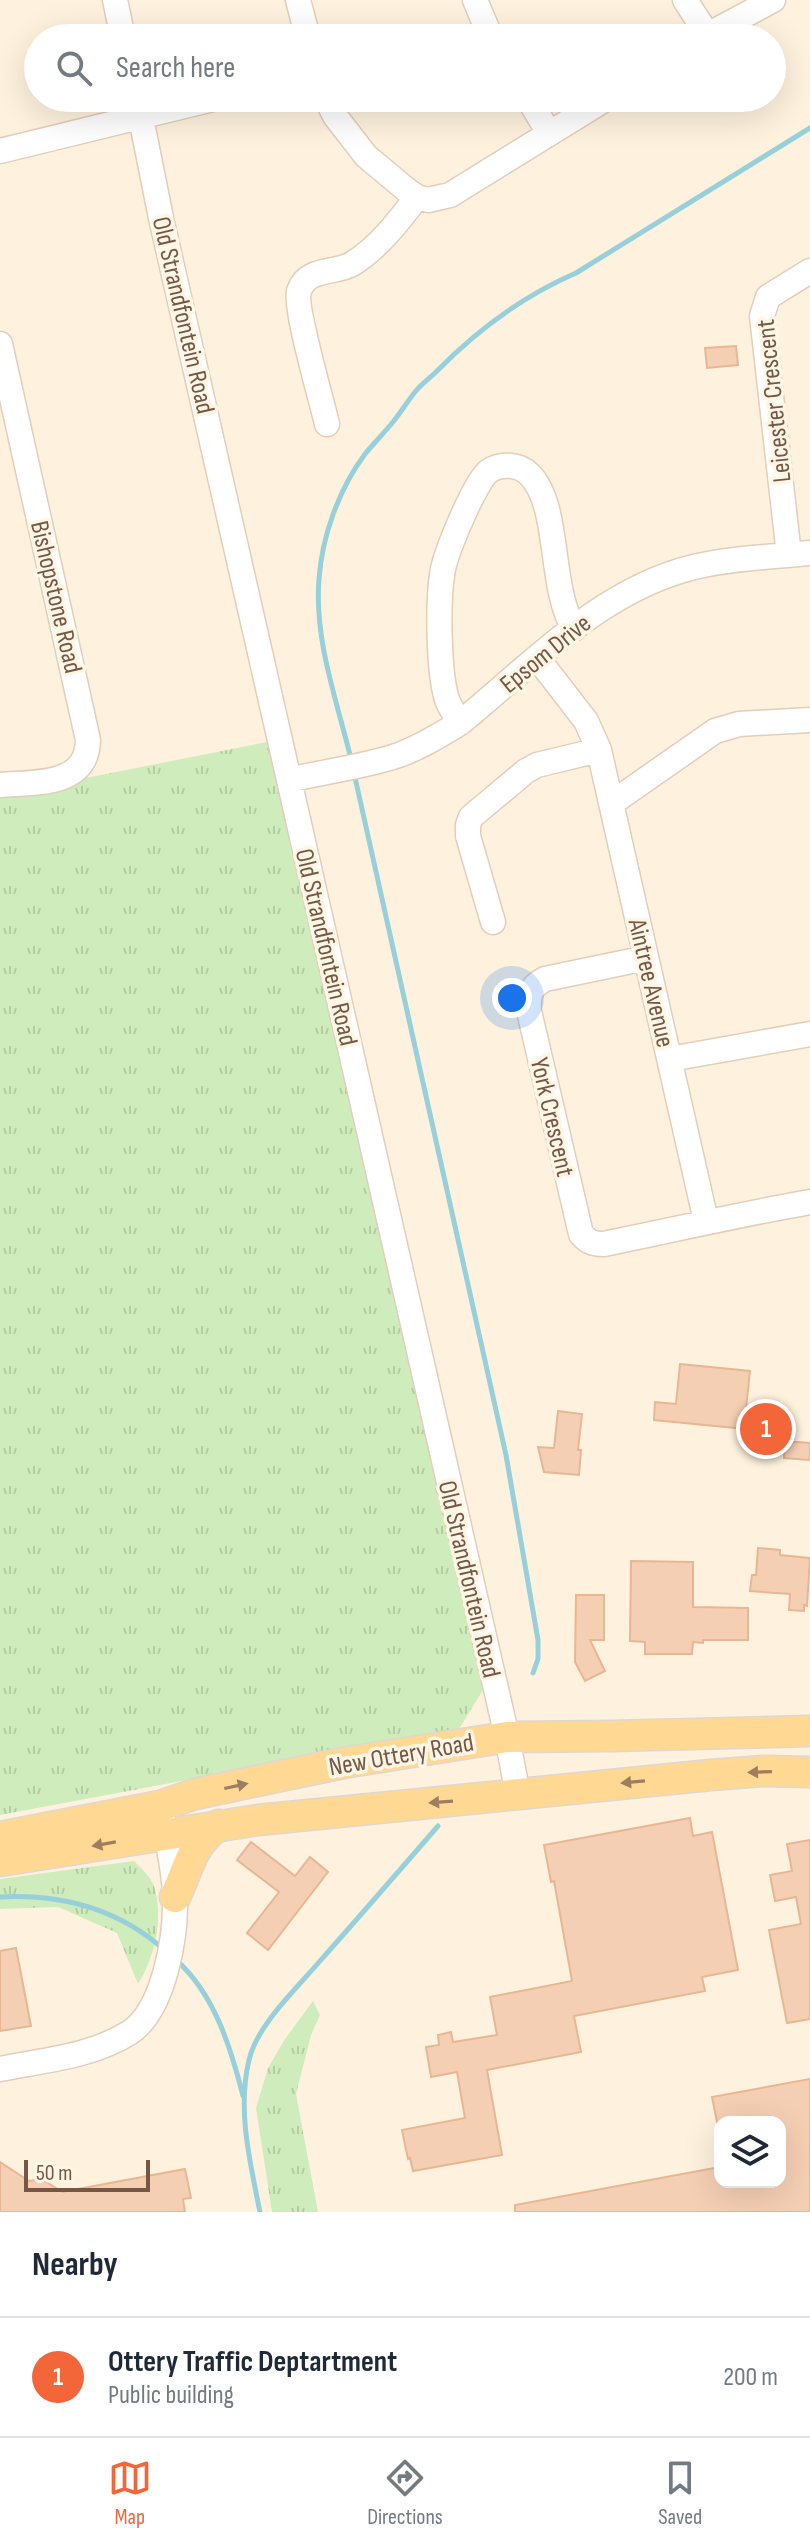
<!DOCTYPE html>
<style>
body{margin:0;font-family:"Sofia Sans Condensed",sans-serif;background:#f2f2f3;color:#1f2937}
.controls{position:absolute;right:24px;bottom:24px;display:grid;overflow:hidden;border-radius:16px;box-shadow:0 8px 32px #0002}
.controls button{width:72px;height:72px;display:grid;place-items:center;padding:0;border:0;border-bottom:2px solid #e0e1e3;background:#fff;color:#1f2937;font:40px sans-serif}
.scale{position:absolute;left:24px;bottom:20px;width:126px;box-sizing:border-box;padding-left:8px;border:4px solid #765745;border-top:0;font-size:22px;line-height:28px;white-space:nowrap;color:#765745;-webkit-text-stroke:6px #fff6e6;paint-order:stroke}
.you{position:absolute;left:512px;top:998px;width:28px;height:28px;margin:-20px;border:6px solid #fff;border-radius:50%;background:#1a73e8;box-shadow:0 0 0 12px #1a73e833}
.badge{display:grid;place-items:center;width:52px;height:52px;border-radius:50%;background:#f26639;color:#fff;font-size:26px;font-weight:700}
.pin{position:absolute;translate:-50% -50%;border:4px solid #fff;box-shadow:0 2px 8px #0006}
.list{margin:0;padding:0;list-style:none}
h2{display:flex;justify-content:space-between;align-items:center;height:104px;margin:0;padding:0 32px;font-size:34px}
h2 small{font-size:26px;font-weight:400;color:#747a83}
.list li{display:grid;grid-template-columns:52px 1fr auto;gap:24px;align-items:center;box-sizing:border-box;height:120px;padding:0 32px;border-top:2px solid #e0e1e3}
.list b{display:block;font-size:30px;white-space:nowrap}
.list p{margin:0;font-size:26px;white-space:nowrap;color:#747a83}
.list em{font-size:26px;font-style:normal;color:#747a83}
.icon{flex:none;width:44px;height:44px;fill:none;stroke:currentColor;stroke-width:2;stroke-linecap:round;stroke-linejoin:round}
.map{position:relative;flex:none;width:810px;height:2212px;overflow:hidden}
.search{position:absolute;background:#fff;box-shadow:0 8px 32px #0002;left:24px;right:24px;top:24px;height:88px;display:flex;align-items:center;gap:20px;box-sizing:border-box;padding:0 28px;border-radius:44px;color:#747a83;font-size:30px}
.sheet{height:224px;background:#fff}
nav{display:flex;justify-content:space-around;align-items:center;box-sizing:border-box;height:112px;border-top:2px solid #e0e1e3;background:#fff;font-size:22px;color:#747a83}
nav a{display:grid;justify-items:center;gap:4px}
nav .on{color:#f26639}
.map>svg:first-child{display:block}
</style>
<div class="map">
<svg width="810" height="2212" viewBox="0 0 810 2212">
<defs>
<pattern id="grass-tufts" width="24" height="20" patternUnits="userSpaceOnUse" patternTransform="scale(2)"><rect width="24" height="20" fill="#cfecbc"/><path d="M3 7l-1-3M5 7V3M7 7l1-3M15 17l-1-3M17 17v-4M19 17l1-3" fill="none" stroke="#b5cca3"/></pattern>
</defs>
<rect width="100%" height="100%" fill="#fef2de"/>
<path fill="url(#grass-tufts)" d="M267,742l216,948 -24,39 -459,86v-1027l91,-11z
M134,1861c7,7 17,16 20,25 10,32 1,71 -16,98l-21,-51 -59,-26 -58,2v-30z
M313,2001l7,14 -9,20 -15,59 22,118h-46l-16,-104 12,-40 17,-29z"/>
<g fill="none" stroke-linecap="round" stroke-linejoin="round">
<path stroke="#97cfdb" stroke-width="5" d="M351,759c-14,-58 -37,-119 -32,-180 3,-43 20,-90 46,-125 9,-11 19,-21 28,-32 8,-10 14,-20 22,-30 6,-8 15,-14 22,-21 40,-41 86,-75 139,-98l234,-145
M354,773l152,682 32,185v19l-5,14
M0,1897c60,-3 116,11 162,51
M176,1960c38,33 55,88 67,136
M260,2212c-10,-50 -23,-102 -11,-152 8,-35 48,-72 71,-99 40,-45 79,-90 118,-135"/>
</g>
<path fill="#f5cfb4" stroke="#e9b693" stroke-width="2" d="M736,346l2,19 -31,3 -2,-20z
M680,1364l70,7 -4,37 33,3 -3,21 -122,-12 1,-18 21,2z
M558,1411l24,3 -4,36h3l-2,25 -35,-3 -6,-25 16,1z
M785,1441l25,2v17l-26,-2z
M758,1548l22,2v5l30,3 -3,48 -3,-1v6l-15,-1 1,-16 -40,-3 2,-16h4z
M631,1561l62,1v45l55,1v32h-45v3l-10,-1 -1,12h-47v-12l-15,-1z
M576,1595h28v45h-14l15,31 -20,10 -10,-19z
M690,1818l3,18 19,-4 26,138 -36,7 3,14 -131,25 7,36 -94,18 15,85 -89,16 -3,-13 -2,1 -6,-29 63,-12 -8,-46 -26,5 -5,-30 13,-2 -1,-10 13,-3 2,10 44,-7 -7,-38 82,-16 -18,-100 -3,1 -7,-37z
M810,1840v179l-23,4 -18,-93 32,-6 -5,-27 -21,4 -5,-26 22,-4 -5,-27z
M251,1842l44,34 15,-19 18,15 -60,78 -21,-17 32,-41 -42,-32z
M16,1948l15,78 -31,5v-80z
M810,2079v133h-295v-7l205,-38v15h60v-60h-63l-5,-25z
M0,2162l29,19 13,-2 20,13 123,-23 6,29 -8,1 2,13h-185z"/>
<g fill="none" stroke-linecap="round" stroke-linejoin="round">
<defs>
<path id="minor" d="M115,0l8,38
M298,0l10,38
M475,0l16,38
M685,0l22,34
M702,38l71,-38
M137,98l24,120 346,1519 11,58
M326,98l9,18 31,40 42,35 9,6 11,3 22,-5 157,-97
M528,98l21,35
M0,151l217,-53
M0,344l88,396c-1,47 -53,42 -88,45
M327,424c-5,-22 -33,-118 -28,-133 8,-24 36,-17 53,-27 26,-16 47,-43 65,-67
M789,555l-27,-239 6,-19 42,-26
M538,659l48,62 13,29 107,471
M460,723c-4,-7 -9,-14 -12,-21 -10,-25 -10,-100 -6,-127 2,-19 33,-94 47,-104 11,-8 30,-7 40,3 32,31 19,111 45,155
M289,780c37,-9 75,-13 110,-25 22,-8 41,-20 61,-32 71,-58 142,-134 234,-156 37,-9 78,-10 116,-14
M612,803l103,-72 24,-7 71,-4
M493,922l-25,-86v-11l3,-8 55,-46 11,-6 62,-15
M646,958l-101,21c-15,8 -17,15 -16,32l52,223c7,8 12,10 23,10 69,-14 137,-30 206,-42
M670,1059l140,-25
M0,2069c44,-9 90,-12 129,-36 35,-22 47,-96 46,-135 0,-26 -7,-53 -12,-78"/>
<path id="major" d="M0,1837l160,-31 35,-12 148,-31 164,-26 105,-1 198,-5
M0,1861l258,-41 453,-45 53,-4 46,1
M175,1897c14,-29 16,-53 44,-72"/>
</defs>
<use href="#minor" stroke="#e2ceba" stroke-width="27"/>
<use href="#major" stroke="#ded7d2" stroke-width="33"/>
<use href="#minor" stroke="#fff" stroke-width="24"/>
<use href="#major" stroke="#ffd994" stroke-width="30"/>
</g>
<defs><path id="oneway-solid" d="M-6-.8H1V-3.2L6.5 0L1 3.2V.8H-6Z" transform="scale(2)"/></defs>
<g fill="#9f7e5d">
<use href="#oneway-solid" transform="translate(760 1772) rotate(178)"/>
<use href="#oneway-solid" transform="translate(633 1782) rotate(175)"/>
<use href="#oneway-solid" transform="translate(236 1786) rotate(-12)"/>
<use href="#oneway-solid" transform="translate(441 1802) rotate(176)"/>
<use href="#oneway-solid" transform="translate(104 1844) rotate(170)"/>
</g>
<g text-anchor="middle" stroke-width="7" stroke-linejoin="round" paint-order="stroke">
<g font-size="26" fill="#765745" stroke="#fff6e6">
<text transform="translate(184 315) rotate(77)" y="9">Old Strandfontein Road</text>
<text transform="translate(773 401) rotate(-96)" y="9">Leicester Crescent</text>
<text transform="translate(57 597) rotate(77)" y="9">Bishopstone Road</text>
<text transform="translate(545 653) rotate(-39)" y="9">Epsom Drive</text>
<text transform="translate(327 947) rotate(77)" y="9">Old Strandfontein Road</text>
<text transform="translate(652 983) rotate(77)" y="9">Aintree Avenue</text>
<text transform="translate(553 1117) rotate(77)" y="9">York Crescent</text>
<text transform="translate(470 1579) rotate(77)" y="9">Old Strandfontein Road</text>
<text transform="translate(401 1754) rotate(-10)" y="9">New Ottery Road</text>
</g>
</g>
</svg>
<div class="controls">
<button><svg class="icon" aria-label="layers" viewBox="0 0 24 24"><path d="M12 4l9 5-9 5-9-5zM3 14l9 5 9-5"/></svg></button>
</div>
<div class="scale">50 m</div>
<div class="you"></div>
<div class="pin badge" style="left:766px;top:1429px">1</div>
<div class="search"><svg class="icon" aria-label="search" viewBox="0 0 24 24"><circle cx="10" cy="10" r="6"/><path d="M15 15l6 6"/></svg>Search here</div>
</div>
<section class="sheet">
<h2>Nearby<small></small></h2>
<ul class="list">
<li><span class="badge">1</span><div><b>Ottery Traffic Deptartment</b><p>Public building</p></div><em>200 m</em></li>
</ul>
</section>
<nav>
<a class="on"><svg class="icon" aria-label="map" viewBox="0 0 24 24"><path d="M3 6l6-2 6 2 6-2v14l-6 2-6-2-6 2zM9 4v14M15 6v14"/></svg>Map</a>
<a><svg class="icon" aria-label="directions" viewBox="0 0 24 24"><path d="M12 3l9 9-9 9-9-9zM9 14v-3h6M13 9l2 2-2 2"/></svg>Directions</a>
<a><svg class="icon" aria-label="saved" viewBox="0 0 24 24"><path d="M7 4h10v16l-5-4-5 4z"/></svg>Saved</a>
</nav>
